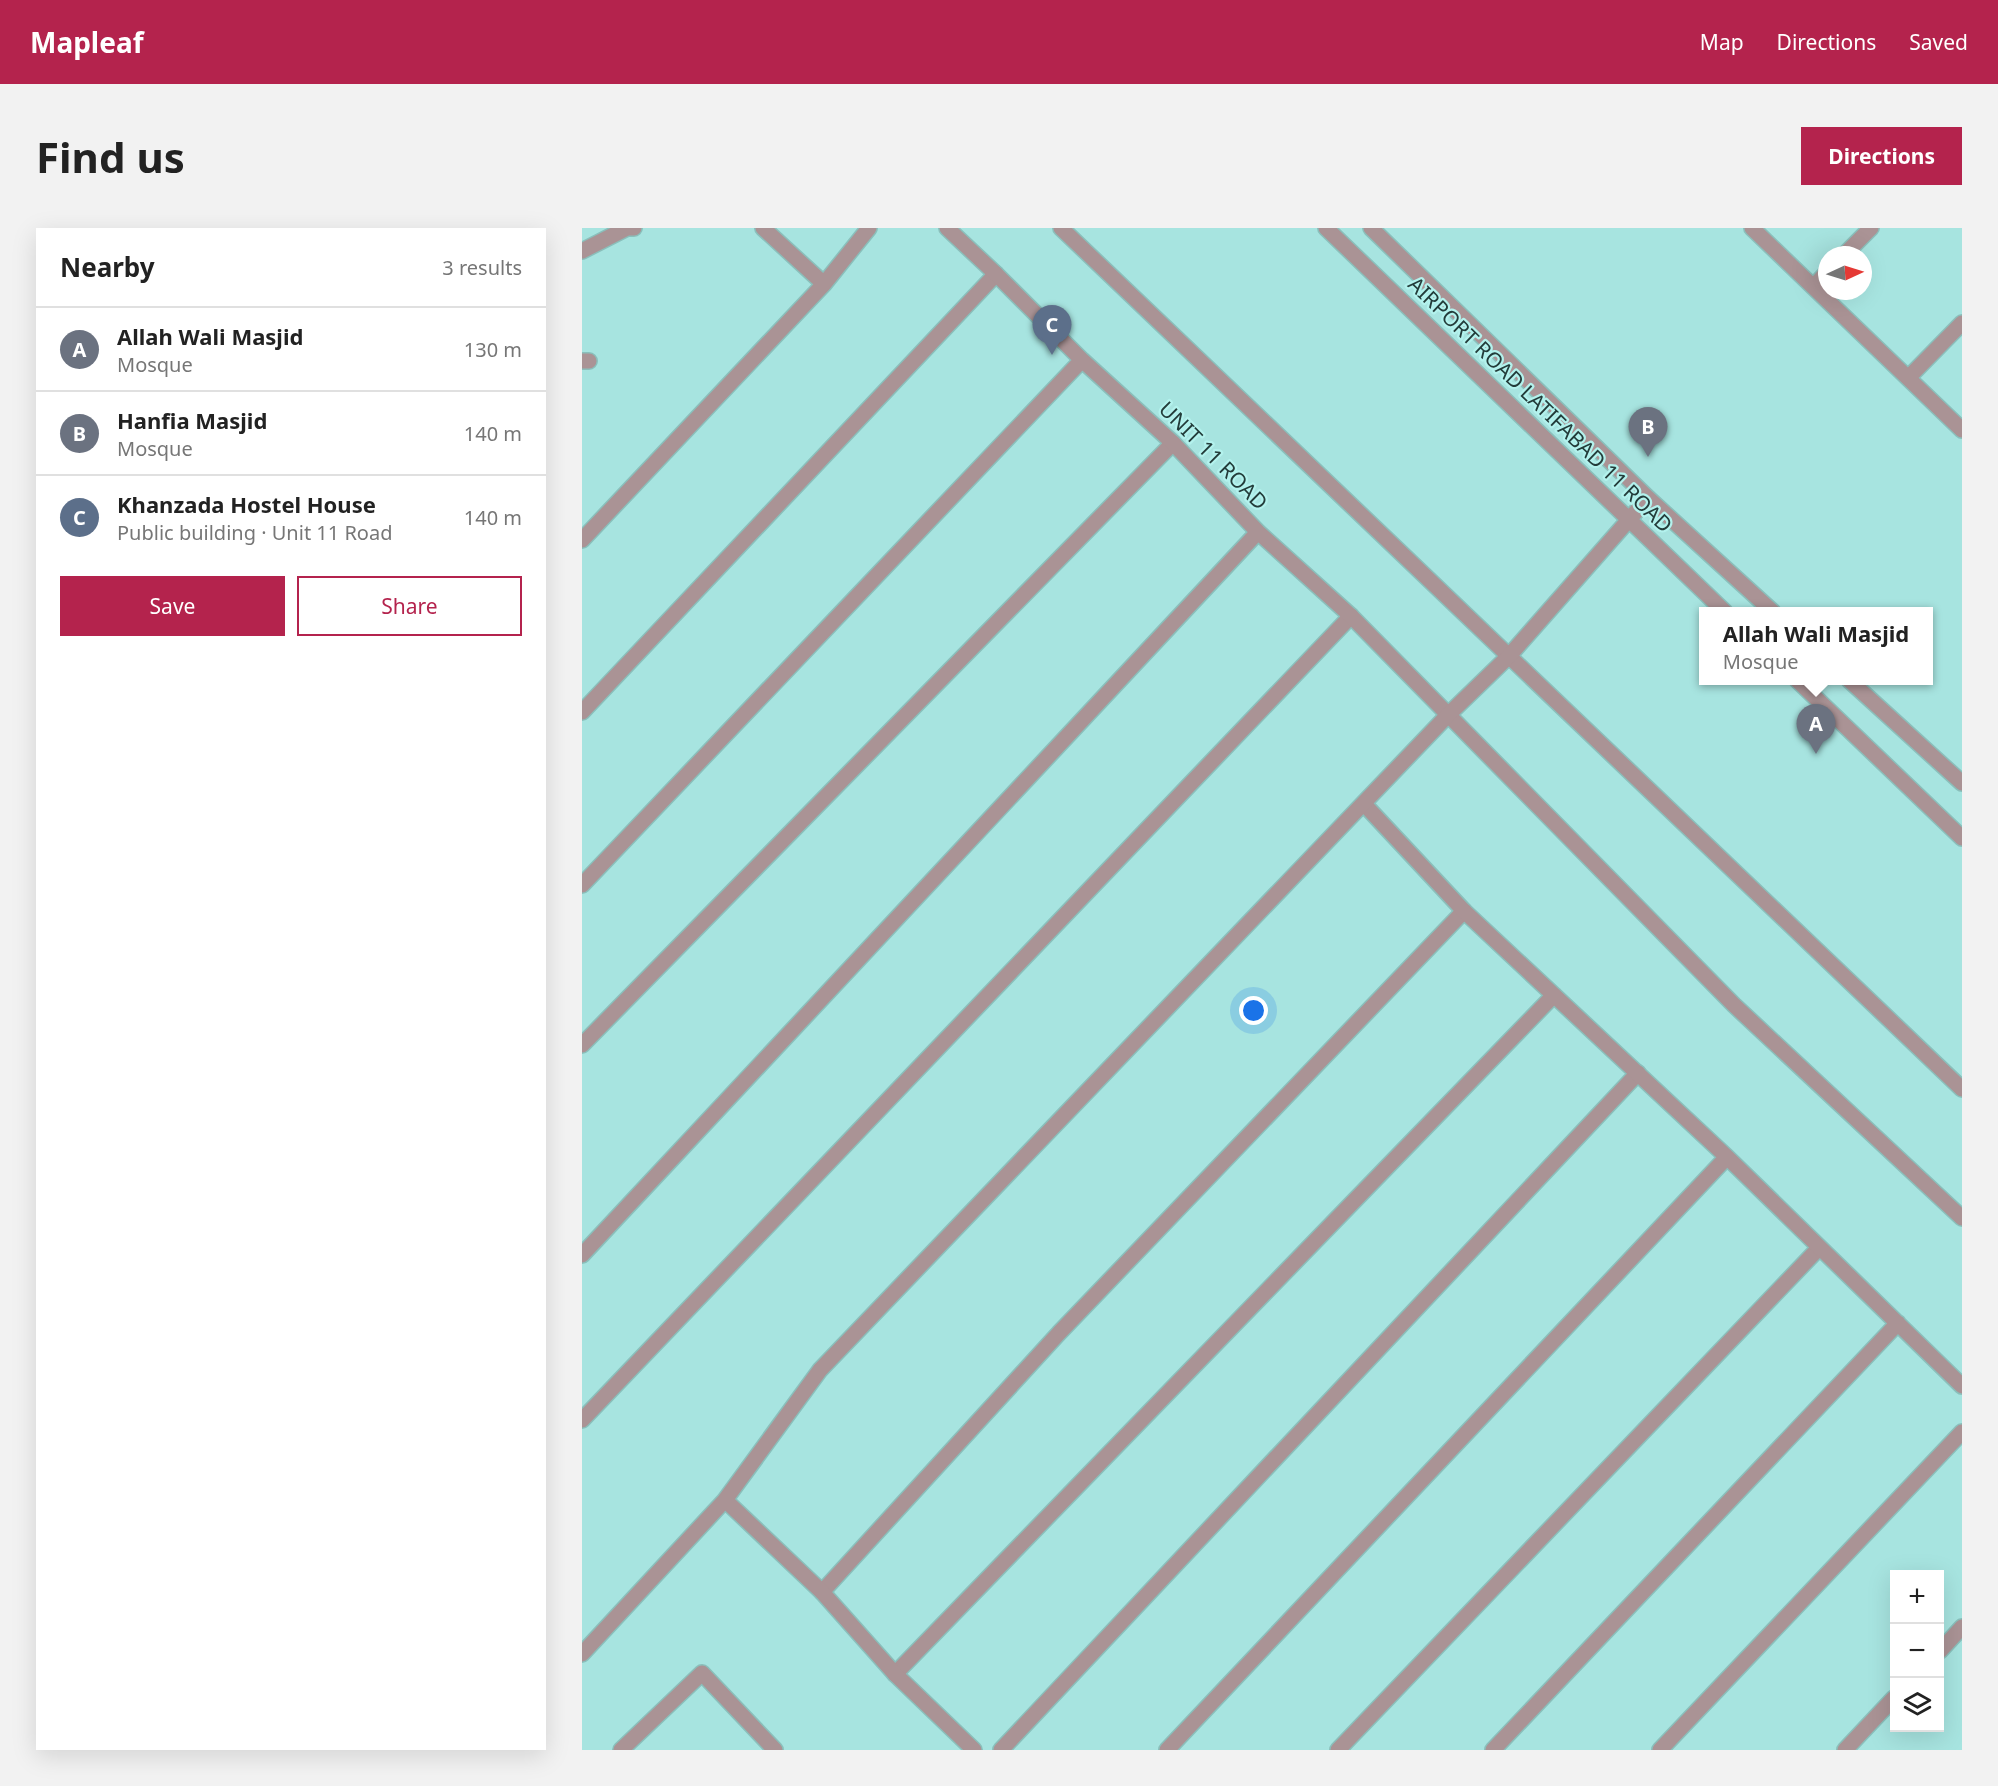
<!DOCTYPE html>
<meta charset="utf-8">
<style>
body{margin:0;font-family:"Noto Sans",sans-serif;background:#f2f2f2;color:#222}
.controls{position:absolute;right:18px;bottom:18px;display:grid;overflow:hidden;border-radius:0px;box-shadow:0 6px 24px #0002}
.controls button{width:54px;height:54px;display:grid;place-items:center;padding:0;border:0;border-bottom:2px solid #e0e0e0;background:#fff;color:#222;font:30px sans-serif}
.compass{position:absolute;left:1236px;top:18px;width:54px;height:54px;border-radius:50%;background:#fff;box-shadow:0 6px 24px #0002;rotate:86deg}
.you{position:absolute;left:672px;top:783px;width:21px;height:21px;margin:-15px;border:4px solid #fff;border-radius:50%;background:#1a73e8;box-shadow:0 0 0 9px #1a73e833}
.badge{display:grid;place-items:center;width:39px;height:39px;border-radius:50%;background:#b4234d;color:#fff;font-size:20px;font-weight:700}
.pin{position:absolute;translate:-50% -50px;filter:drop-shadow(0 2px 3px #0008)}
.pin::after{content:'';position:absolute;top:32px;width:21px;height:18px;background:inherit;clip-path:polygon(0 0,100% 0,50% 100%)}
.popup{position:absolute;left:1117px;top:379px;width:234px;height:78px;box-sizing:border-box;display:grid;place-content:center;border-radius:0px;background:#fff;filter:drop-shadow(0 2px 4px #0005);font-size:20px;white-space:nowrap;color:#767676}
.popup b{font-size:22px;color:#222}
.popup::after{content:'';position:absolute;left:50%;top:100%;margin-left:-12px;border:12px solid transparent;border-top-color:#fff}
.list{margin:0;padding:0;list-style:none}
h2{display:flex;justify-content:space-between;align-items:center;height:78px;margin:0;padding:0 24px;font-size:26px}
h2 small{font-size:20px;font-weight:400;color:#767676}
.list li{display:grid;grid-template-columns:39px 1fr auto;gap:18px;align-items:center;box-sizing:border-box;height:84px;padding:0 24px;border-top:2px solid #e0e0e0}
.list b{display:block;font-size:22px;white-space:nowrap}
.list p{margin:0;font-size:20px;white-space:nowrap;color:#767676}
.list em{font-size:20px;font-style:normal;color:#767676}
.actions{display:flex;gap:12px;padding:18px 24px}
.actions a{flex:1;padding:14px 0;border:2px solid #b4234d;border-radius:0px;text-align:center;font-size:21px;color:#b4234d}
.actions .main{background:#b4234d;color:#fff}
.icon{flex:none;width:33px;height:33px;fill:none;stroke:currentColor;stroke-width:2;stroke-linecap:round;stroke-linejoin:round}
.map{position:relative;flex:none;width:1380px;height:1522px;overflow:hidden;border-radius:0px}
header{display:flex;align-items:center;gap:36px;box-sizing:border-box;height:84px;padding:0 30px;background:#b4234d;color:#fff}
header strong{font-size:28px}
nav{display:flex;gap:33px;margin-inline-start:auto;font-size:21px}
.intro{display:flex;align-items:center;justify-content:space-between;box-sizing:border-box;height:144px;padding:0 36px}
h1{margin:0;font-size:42px}
.button{padding:15px 27px;border-radius:0px;background:#b4234d;color:#fff;font-size:21px;font-weight:700}
main{display:flex;gap:36px;padding:0 36px}
aside{flex:1;background:#fff;border-radius:0px;box-shadow:0 6px 24px #0002}
.map>svg:first-child{display:block}
</style>
<header>
<strong>Mapleaf</strong>
<nav><a>Map</a><a>Directions</a><a>Saved</a></nav>
</header>
<div class="intro"><h1>Find us</h1><a class="button">Directions</a></div>
<main>
<aside>
<h2>Nearby<small>3 results</small></h2>
<ul class="list">
<li><span class="badge" style="background:#6b7280">A</span><div><b>Allah Wali Masjid</b><p>Mosque</p></div><em>130 m</em></li>
<li><span class="badge" style="background:#6b7280">B</span><div><b>Hanfia Masjid</b><p>Mosque</p></div><em>140 m</em></li>
<li><span class="badge" style="background:#5c6f8a">C</span><div><b>Khanzada Hostel House</b><p>Public building · Unit 11 Road</p></div><em>140 m</em></li>
</ul>
<div class="actions"><a class="main">Save</a><a>Share</a></div>
</aside>
<div class="map">
<svg width="1380" height="1522" viewBox="0 0 1380 1522">
<rect width="100%" height="100%" fill="#a7e4e0"/>
<g fill="none" stroke-linecap="round" stroke-linejoin="round">
<defs>
<path id="service" d="M0,484l414,-438
M0,817l591,-602
M0,1192l769,-804
M240,1364l237,-259 405,-422
M419,1522l637,-677
M756,1522l481,-502
M1078,1522l302,-318"/>
<path id="minor" d="M181,0l61,56
M365,0l49,46 86,86 91,83 85,89 93,84 383,389 228,213
M479,0l901,861
M1170,0l210,202
M0,23l45,-23h7
M1262,27l27,-27
M1232,58l13,-14
M0,133h7
M1327,149l53,-54
M0,312l242,-256 45,-56
M782,576l100,107 263,246 235,229
M0,657l500,-525
M0,1027l676,-723
M313,1446l659,-679
M39,1522l81,-77 73,77
M585,1522l560,-593
M911,1522l405,-427"/>
<path id="tertiary" d="M744,0l399,384
M789,0l277,270 125,114
M1215,452l165,158
M1267,452l113,103
M143,1272l97,92 73,82 79,76
M1358,1423l22,-24
M0,1426l143,-154 95,-130 628,-655 61,-59 139,-158
M1263,1522l49,-52"/>
</defs>
<use href="#service" stroke="#8abfbb" stroke-width="18"/>
<use href="#minor" stroke="#8abfbb" stroke-width="18"/>
<use href="#tertiary" stroke="#8abfbb" stroke-width="18"/>
<use href="#service" stroke="#aa9395" stroke-width="15"/>
<use href="#minor" stroke="#aa9395" stroke-width="15"/>
<use href="#tertiary" stroke="#aa9395" stroke-width="15"/>
</g>
<g text-anchor="middle" stroke-width="4.5" stroke-linejoin="round" paint-order="stroke">
<g font-size="21" fill="#233c3a" stroke="#b3f2ed">
<text transform="translate(958 177) rotate(44)" y="7">AIRPORT ROAD LATIFABAD 11 ROAD</text>
<text transform="translate(631 228) rotate(45)" y="7">UNIT 11 ROAD</text>
</g>
</g>
</svg>
<div class="controls">
<button>+</button>
<button>−</button>
<button><svg class="icon" aria-label="layers" viewBox="0 0 24 24"><path d="M12 4l9 5-9 5-9-5zM3 14l9 5 9-5"/></svg></button>
</div>
<svg class="compass" viewBox="-18 -18 36 36"><path d="M0-13l5 13h-10z" fill="#e53935"/><path d="M0 13l5-13h-10z" fill="#767676"/></svg>
<div class="you"></div>
<div class="pin badge" style="left:1234px;top:526px;background:#6b7280">A</div>
<div class="popup"><b>Allah Wali Masjid</b>Mosque</div>
<div class="pin badge" style="left:1066px;top:229px;background:#6b7280">B</div>
<div class="pin badge" style="left:470px;top:127px;background:#5c6f8a">C</div>
</div>
</main>
